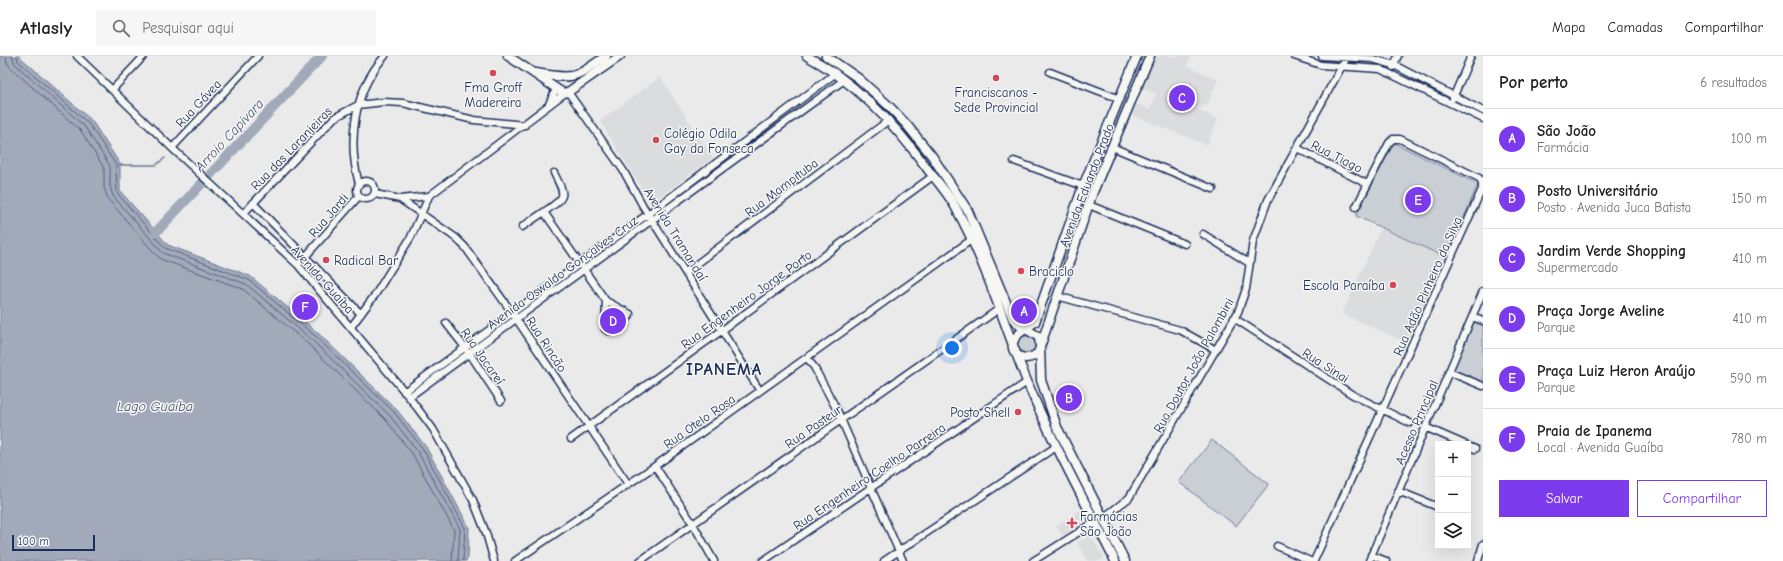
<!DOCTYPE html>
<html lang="pt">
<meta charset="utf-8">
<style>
body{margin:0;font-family:"Comic Neue",sans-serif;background:#f6f6f6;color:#202124}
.controls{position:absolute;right:12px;bottom:12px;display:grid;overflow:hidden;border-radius:0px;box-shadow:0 4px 16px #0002}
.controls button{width:36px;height:36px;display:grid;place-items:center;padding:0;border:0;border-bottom:1px solid #e0e0e0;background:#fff;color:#202124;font:20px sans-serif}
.scale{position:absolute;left:12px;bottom:10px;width:83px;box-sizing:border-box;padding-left:4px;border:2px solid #1b2f5e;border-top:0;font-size:11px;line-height:14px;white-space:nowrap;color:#1b2f5e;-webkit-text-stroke:3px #f6f6f2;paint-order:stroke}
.you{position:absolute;left:952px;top:292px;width:14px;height:14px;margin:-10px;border:3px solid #fff;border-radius:50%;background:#1a73e8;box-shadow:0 0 0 6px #1a73e833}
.badge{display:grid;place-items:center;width:26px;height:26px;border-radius:50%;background:#7c3aed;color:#fff;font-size:13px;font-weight:700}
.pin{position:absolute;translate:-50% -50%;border:2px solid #fff;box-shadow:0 1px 4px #0006}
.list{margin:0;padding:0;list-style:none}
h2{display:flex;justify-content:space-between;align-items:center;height:52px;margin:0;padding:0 16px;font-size:17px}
h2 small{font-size:13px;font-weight:400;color:#757577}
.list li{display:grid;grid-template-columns:26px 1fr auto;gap:12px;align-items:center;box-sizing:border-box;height:60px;padding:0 16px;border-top:1px solid #e0e0e0}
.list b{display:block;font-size:15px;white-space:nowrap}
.list p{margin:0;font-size:13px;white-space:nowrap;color:#757577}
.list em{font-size:13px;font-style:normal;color:#757577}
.actions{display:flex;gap:8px;padding:12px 16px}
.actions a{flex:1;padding:9px 0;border:1px solid #7c3aed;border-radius:0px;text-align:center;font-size:14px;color:#7c3aed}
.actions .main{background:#7c3aed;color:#fff}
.icon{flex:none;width:22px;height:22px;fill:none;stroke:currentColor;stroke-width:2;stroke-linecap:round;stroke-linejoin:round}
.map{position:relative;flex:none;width:1483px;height:505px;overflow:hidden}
header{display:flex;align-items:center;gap:24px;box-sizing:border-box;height:56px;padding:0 20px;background:#fff;border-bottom:1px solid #e0e0e0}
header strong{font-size:19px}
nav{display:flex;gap:22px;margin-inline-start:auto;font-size:14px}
.search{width:280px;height:36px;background:#f6f6f6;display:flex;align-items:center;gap:10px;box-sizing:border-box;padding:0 14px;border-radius:0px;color:#757577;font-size:15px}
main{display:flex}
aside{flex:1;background:#fff}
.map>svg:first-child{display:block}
</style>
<header>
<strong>Atlasly</strong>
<div class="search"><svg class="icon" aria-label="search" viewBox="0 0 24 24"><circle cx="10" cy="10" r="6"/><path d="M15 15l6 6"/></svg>Pesquisar aqui</div>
<nav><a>Mapa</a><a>Camadas</a><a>Compartilhar</a></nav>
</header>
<main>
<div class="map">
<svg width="1483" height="505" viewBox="0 0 1483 505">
<rect width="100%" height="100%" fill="#e9eae9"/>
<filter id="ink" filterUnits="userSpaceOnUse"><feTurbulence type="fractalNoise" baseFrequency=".025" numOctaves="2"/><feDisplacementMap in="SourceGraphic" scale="8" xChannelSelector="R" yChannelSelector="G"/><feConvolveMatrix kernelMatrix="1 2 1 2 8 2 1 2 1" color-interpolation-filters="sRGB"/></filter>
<g filter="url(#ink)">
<path fill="#dadcde" d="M1155,0h36l-4,10 31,13 -11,27 -4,-1 -3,6 18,8 -11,26 -76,-30 5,-11 14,5 6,-15 -14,-6z
M660,21l53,81 -62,45 -51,-82z
M1381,172l64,29 -39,85 -64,-28z
M1080,454l6,12 -23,14 -7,-10z
M1090,479l14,23 -5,3h-10l-12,-18z"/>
<path fill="#caced5" stroke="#727e9a" d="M1394,87l84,41 -31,74 -91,-42z
M609,250l17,9 -18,12z
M1474,264l9,4v59l-30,-12z
M1017 289a9 9 0 1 1 18 0a9 9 0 1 1-18 0Z
M1212,384l57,44 -33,42 -57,-44z"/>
<path fill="#a2aaba" stroke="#6c7995" d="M0,0h19l73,65 28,43v27l48,54 82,31 67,56 80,78 29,37 43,80 -1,31 -2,3h-466z"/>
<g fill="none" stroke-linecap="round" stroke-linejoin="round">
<path stroke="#516083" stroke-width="1" d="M6,0l1,7 4,5 70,63 23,37v20l4,11 49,57 6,4 80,29 64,54 79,77 27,35 41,75 -2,31
M12,0l3,8 70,63 25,39v20l3,10 50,57 83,31 65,55 79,77 28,36 42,77 -2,32
M17,0l1,5 71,63 27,41 1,28 48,55 84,32 65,55 80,77 29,37 42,79 -2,33"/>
<path stroke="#6c7995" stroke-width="1.5" d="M120,109h36l9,-7"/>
<path stroke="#a2aaba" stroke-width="10" d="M156,176l166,-176"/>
<defs>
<path id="minor" d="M77,0l95,92 126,117 111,132 24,32 40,71 13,33 8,28
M1294,0l27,9 59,4 103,50
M1322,0l51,3 21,6 89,46
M1393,11l5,-11
M1050,16l70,27
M113,33l31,-33
M568,36l55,78 20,36 117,185
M1453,42l18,-42
M549,48l7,-15
M1112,91l101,42
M172,92l86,-92
M1297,92l70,36
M1014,105l69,25
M554,117c12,24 13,23 -10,39l62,89 24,13 -1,3 -21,14 -3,-2 1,-28
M357 134a9 9 0 1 1 18 0a9 9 0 1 1-18 0Z
M359,128c-12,-44 -5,-94 26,-128
M375,138l25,5 56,39 9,9 48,67 115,170
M400,143l29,-3
M253,147l108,111
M1089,149l96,39
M243,158l91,-96 24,-13 26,-3 19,1 71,17 51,5
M522,171l22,-15
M1203,178l46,29
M298,209l61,-69
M686,216l203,-152
M1057,240l123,34 36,20
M1472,261l11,4
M1234,262l119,77 57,28
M446,267l24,31 31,47
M351,271l24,-32 36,-58 18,-41 136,-103
M807,302l7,9 23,43 66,151
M1449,316l34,14
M404,336l244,-178 188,-141
M409,341l435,-317
M1425,371l39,17
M571,383l157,-113 205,-150
M1468,390l7,3
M655,410l38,58 21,37
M1398,435l40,16
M1103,462l26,-20 109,-186 8,-23 7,-48 15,-41 79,-143
M1277,490l33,15
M1371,499l15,6
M515,505l140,-95 316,-226
M640,505l359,-252
M763,505l264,-179
M884,505l173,-115
M1033,505l62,-39
M1314,505l168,-372v-7l-3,-4 -79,-39h-7l-4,4 -33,64
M1369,505l114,-270
M1478,505l5,-17"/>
<path id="major" d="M508,0l55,37 5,-1 52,-36
M807,0c50,27 89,69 122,115 10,12 21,25 28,39 33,60 50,127 77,188 24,56 54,109 81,163
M826,0l32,22 31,28 17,18 26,32 36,55 45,108 6,6 17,10 3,3 1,8 1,34 16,47 68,134
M1137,0l-54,130 -48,136c-6,5 -16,10 -20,16 -9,15 10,27 23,15l55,-161 57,-136
M536,17c39,7 38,5 70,-17"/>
</defs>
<use href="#minor" stroke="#1b2f5e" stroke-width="9"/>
<use href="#major" stroke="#1b2f5e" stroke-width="11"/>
<use href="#minor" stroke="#f6f6f2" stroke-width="6"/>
<use href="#major" stroke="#f6f6f2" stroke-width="8"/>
</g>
</g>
<g fill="#d1495b" stroke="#f6f6f2" stroke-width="1.5">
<circle cx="493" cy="17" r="4"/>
<circle cx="996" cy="22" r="4"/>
<circle cx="656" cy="84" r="4"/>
<circle cx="326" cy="204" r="4"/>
<circle cx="1021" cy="215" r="4"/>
<circle cx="1393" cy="229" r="4"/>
<circle cx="1018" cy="356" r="4"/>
<path d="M1070 461h4v4h4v4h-4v4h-4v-4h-4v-4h4z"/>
</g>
<g text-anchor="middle" stroke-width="3" stroke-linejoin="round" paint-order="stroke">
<g font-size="13" fill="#1b2f5e" stroke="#f6f6f2" text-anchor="start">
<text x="493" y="36" text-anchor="middle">Fma Groff<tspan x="493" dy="15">Madereira</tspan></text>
<text x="996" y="41" text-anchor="middle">Franciscanos -<tspan x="996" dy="15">Sede Provincial</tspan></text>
<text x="664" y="82">Colégio Odila<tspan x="664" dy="15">Gay da Fonseca</tspan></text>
<text x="334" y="209">Radical Bar</text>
<text x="1029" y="220">Braciclo</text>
<text x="1385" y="234" text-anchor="end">Escola Paraíba</text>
<text x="1010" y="361" text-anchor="end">Posto Shell</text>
<text x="1080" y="465">Farmácias<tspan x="1080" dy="15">São João</tspan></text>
</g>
<g font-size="13" fill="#1b2f5e" stroke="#f6f6f2">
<text transform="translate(198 47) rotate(-47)" y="5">Rua Gávea</text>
<text transform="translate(291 92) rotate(-46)" y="5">Rua das Laranjeiras</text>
<text transform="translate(1337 100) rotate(27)" y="5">Rua Tiago</text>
<text transform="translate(1086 129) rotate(-69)" y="5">Avenida Eduardo Prado</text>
<text transform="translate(781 131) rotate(-37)" y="5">Rua Mampituba</text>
<text transform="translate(328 159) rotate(-49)" y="5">Rua Jardi</text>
<text transform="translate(676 178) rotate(58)" y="5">Avenida Tramandaí</text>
<text transform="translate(562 216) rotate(-36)" y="5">Avenida Oswaldo Gonçalves Cruz</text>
<text transform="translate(323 223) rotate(48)" y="5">Avenida Guaíba</text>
<text transform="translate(1427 230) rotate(-66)" y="5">Rua Adão Pinheiro da Silva</text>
<text transform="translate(746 243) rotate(-36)" y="5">Rua Engenheiro Jorge Porto</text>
<text transform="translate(547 288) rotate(57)" y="5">Rua Rincão</text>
<text transform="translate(483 300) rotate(55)" y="5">Rua Jacareí</text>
<text transform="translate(1193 309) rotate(-61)" y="5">Rua Doutor João Palombini</text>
<text transform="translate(1326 309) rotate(33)" y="5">Rua Sinai</text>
<text transform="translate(699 365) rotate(-35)" y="5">Rua Otelo Rosa</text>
<text transform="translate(1416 366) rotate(-67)" y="5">Acesso Principal</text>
<text transform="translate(813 370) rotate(-35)" y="5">Rua Pasteur</text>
<text transform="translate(869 420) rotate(-34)" y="5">Rua Engenheiro Coelho Parreira</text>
</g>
<g font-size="14" font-style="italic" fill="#44547a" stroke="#f6f6f2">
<text transform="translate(229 79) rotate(-47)" y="5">Arroio Capivara</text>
<text x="155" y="355">Lago Guaíba</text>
</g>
<g font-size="17" font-weight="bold" letter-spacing="1" fill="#1b2f5e" stroke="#f6f6f2">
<text x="724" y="319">IPANEMA</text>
</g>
</g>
</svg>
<div class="controls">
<button>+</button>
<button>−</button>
<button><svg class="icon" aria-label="layers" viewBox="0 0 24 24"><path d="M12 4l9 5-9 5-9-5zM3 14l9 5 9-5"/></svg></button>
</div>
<div class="scale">100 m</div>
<div class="you"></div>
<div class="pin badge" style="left:1024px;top:255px">A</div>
<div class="pin badge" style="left:1069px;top:342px">B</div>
<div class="pin badge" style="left:1182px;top:42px">C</div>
<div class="pin badge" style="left:613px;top:265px">D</div>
<div class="pin badge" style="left:1418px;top:144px">E</div>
<div class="pin badge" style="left:305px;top:251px">F</div>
</div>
<aside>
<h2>Por perto<small>6 resultados</small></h2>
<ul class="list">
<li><span class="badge">A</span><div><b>São João</b><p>Farmácia</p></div><em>100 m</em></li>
<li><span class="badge">B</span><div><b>Posto Universitário</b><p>Posto · Avenida Juca Batista</p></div><em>150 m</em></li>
<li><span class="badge">C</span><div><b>Jardim Verde Shopping</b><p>Supermercado</p></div><em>410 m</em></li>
<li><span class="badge">D</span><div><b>Praça Jorge Aveline</b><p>Parque</p></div><em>410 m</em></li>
<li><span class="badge">E</span><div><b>Praça Luiz Heron Araújo</b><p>Parque</p></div><em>590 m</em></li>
<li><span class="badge">F</span><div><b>Praia de Ipanema</b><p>Local · Avenida Guaíba</p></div><em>780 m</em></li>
</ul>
<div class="actions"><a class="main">Salvar</a><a>Compartilhar</a></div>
</aside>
</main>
